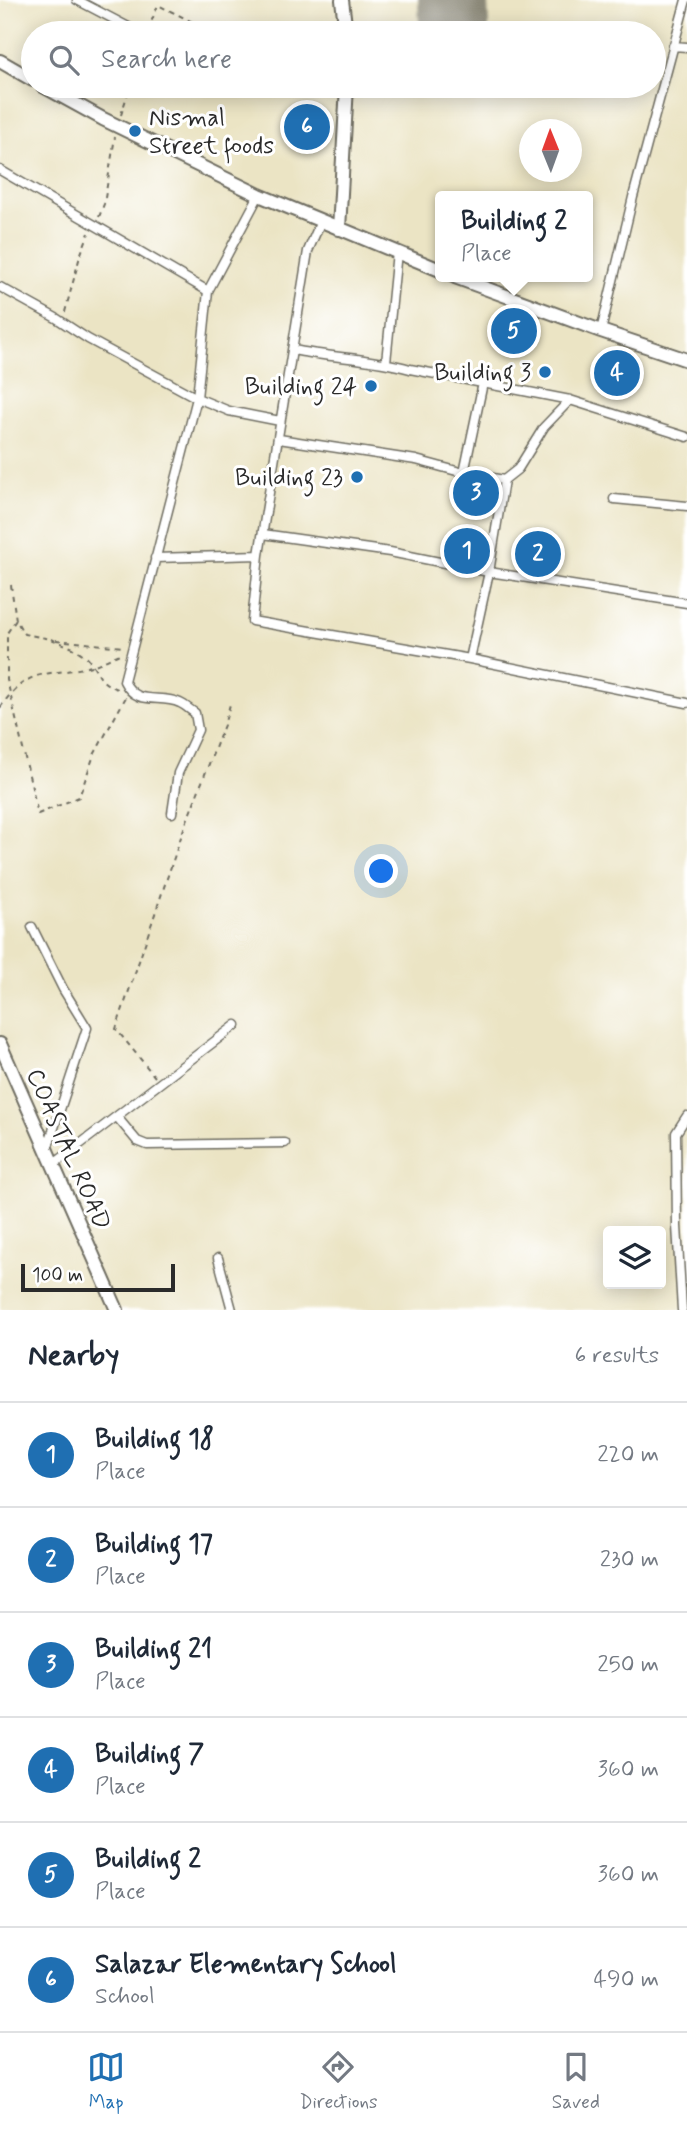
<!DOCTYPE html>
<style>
body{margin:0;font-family:Mynerve,sans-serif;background:#f2f2f3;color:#1f2937}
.controls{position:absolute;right:21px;bottom:21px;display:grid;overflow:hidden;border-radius:7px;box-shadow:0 4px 18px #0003}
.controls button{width:63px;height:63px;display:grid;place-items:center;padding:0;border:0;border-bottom:2px solid #e0e1e3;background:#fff;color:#1f2937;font:35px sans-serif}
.compass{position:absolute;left:519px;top:119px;width:63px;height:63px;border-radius:50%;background:#fff;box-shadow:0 4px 18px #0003;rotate:359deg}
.scale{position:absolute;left:21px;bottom:18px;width:154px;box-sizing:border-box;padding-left:7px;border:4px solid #2b2b2b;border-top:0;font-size:19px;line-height:24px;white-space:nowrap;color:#2b2b2b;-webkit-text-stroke:5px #fff;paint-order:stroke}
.you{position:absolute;left:382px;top:872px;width:24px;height:24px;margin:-18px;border:5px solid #fff;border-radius:50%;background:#1a73e8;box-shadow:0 0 0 10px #1a73e833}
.badge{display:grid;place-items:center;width:46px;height:46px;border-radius:50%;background:#1f6fb2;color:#fff;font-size:23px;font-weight:700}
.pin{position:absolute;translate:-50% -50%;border:4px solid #fff;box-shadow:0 2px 7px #0006}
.popup{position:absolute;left:435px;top:191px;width:158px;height:91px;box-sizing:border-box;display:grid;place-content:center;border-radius:7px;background:#fff;filter:drop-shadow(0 2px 5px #0005);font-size:23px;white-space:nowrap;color:#747a83}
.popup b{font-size:26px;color:#1f2937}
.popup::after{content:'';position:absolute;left:50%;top:100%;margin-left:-14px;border:14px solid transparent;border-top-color:#fff}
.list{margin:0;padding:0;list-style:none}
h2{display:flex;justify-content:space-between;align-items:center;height:91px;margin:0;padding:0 28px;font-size:30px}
h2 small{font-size:23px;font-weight:400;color:#747a83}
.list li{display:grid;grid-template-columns:46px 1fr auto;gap:21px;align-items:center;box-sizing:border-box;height:105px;padding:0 28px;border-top:2px solid #e0e1e3}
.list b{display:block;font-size:26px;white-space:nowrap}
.list p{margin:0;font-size:23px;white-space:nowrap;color:#747a83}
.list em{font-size:23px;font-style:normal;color:#747a83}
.icon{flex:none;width:38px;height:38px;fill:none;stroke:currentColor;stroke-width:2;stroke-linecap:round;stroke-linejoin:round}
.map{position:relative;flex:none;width:687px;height:1310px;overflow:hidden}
.search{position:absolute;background:#fff;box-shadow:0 4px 18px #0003;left:21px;right:21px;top:21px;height:77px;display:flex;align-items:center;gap:18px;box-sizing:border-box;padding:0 24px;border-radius:38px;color:#747a83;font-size:26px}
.sheet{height:721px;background:#fff}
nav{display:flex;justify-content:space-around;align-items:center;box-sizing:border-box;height:98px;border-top:2px solid #e0e1e3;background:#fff;font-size:19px;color:#747a83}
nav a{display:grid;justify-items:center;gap:4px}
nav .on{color:#1f6fb2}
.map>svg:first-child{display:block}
</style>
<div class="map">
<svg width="687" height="1310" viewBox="0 0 687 1310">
<rect width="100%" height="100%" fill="#fff"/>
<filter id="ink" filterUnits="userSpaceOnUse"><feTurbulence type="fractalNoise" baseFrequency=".0143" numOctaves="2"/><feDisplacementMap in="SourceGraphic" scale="14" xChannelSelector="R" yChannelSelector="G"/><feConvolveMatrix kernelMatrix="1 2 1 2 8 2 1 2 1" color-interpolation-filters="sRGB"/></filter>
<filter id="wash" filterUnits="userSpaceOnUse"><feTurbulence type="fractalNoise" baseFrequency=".00686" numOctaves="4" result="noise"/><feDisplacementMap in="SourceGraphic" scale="28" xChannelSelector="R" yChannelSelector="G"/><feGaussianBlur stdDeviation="1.57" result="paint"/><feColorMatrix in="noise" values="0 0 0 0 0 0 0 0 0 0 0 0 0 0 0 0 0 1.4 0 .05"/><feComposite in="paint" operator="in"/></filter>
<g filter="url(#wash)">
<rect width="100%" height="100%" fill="#ebe4c4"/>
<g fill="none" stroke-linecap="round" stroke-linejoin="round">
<path stroke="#8b8878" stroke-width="70" d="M453,0l1,26"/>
</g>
</g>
<g filter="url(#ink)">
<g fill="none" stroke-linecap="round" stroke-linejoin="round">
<defs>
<path id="street" d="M77,0l63,33
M673,46l14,1
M0,170l208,121
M321,221l-13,30 -49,304 -7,66 218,38 217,44
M0,287l56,31 32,21 109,59 32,13 51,10
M601,331l32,-134 53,-197
M293,350c39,8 79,8 117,19l160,31 117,37
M386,362l11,-110
M279,439l137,21 48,13 40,7 -15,92 -19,87
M464,473l19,-90
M504,480l14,-11 26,-42 26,-27
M614,499l73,7
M263,534l127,18 99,20 198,31
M155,558l104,-3
M172,813l6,-40 20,-43 -3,-17c-5,-3 -10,-8 -15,-10 -20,-10 -43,5 -56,-22l73,-283 11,-107 51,-96
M32,927l31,62 24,39 -40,121
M117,1117l20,24 10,4 138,-2
M54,1164l182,-139
M218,1258l14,52
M682,1310l-5,-84 -1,-93 11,-17"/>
<path id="secondary" d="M342,0l4,33
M0,61l33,19
M43,86l60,33 156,76 181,75
M339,229l8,-143
M455,277l146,54 86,29
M0,1044l117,266"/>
</defs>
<use href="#street" stroke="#6e6c61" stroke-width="11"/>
<use href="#secondary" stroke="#6e6c61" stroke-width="16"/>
<path stroke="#6e6c61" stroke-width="2" stroke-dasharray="5 5" stroke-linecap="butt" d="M148,30l10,-25 57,28
M121,115l9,-29
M99,217l5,-13 11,-67
M65,312l15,-56 9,-23
M11,585l5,35 8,14 27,5
M16,620l-9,13v47l31,134 41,-17 15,-42 32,-58
M51,639c12,5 26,9 35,18 15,14 8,23 31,32
M56,640l67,7
M0,708c30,-44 47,-30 91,-42 11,-3 21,-9 31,-13
M155,1077l-39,-48 67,-198 41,-106 7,-24"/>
<use href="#street" stroke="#fff" stroke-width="8"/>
<use href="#secondary" stroke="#fff" stroke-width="12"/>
</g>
</g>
<g fill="#1f6fb2" stroke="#fff" stroke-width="2.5">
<circle cx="135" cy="131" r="7"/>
<circle cx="545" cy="372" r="7"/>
<circle cx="371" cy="386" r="7"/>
<circle cx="357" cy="477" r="7"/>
</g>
<g text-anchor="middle" stroke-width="6" stroke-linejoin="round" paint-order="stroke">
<g font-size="24" fill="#2b2b2b" stroke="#fff" text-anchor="end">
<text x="149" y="125" text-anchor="start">Nismal<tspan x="149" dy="28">Street foods</tspan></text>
<text x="531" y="380">Building 3</text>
<text x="357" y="394">Building 24</text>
<text x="343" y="485">Building 23</text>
</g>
<g font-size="24" fill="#2b2b2b" stroke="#fff">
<text transform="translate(69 1149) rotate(66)" y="8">COASTAL ROAD</text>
</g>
</g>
</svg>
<div class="controls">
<button><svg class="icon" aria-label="layers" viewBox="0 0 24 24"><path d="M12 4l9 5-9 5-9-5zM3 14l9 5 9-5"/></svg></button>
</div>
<svg class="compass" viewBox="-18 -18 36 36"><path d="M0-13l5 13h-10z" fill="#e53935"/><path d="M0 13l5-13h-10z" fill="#747a83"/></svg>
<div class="scale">100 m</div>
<div class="you"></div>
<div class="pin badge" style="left:467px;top:551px">1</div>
<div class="pin badge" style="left:538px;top:554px">2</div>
<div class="pin badge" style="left:476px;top:493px">3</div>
<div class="pin badge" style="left:617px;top:373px">4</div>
<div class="pin badge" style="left:514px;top:331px">5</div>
<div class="popup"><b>Building 2</b>Place</div>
<div class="pin badge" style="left:307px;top:127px">6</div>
<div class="search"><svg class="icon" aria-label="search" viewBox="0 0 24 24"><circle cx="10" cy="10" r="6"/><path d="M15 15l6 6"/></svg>Search here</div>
</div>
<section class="sheet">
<h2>Nearby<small>6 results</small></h2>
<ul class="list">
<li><span class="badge">1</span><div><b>Building 18</b><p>Place</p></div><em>220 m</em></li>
<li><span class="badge">2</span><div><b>Building 17</b><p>Place</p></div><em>230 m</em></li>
<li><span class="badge">3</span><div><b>Building 21</b><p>Place</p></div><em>250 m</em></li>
<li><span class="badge">4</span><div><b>Building 7</b><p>Place</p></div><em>360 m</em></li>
<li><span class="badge">5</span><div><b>Building 2</b><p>Place</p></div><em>360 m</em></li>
<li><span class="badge">6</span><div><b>Salazar Elementary School</b><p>School</p></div><em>490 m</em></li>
</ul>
</section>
<nav>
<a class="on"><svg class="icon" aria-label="map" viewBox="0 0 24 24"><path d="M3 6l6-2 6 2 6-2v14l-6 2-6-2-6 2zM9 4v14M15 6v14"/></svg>Map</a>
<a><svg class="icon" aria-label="directions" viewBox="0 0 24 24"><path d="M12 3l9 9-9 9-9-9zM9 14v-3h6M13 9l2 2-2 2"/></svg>Directions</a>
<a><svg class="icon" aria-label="saved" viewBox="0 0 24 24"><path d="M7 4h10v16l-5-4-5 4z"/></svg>Saved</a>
</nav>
